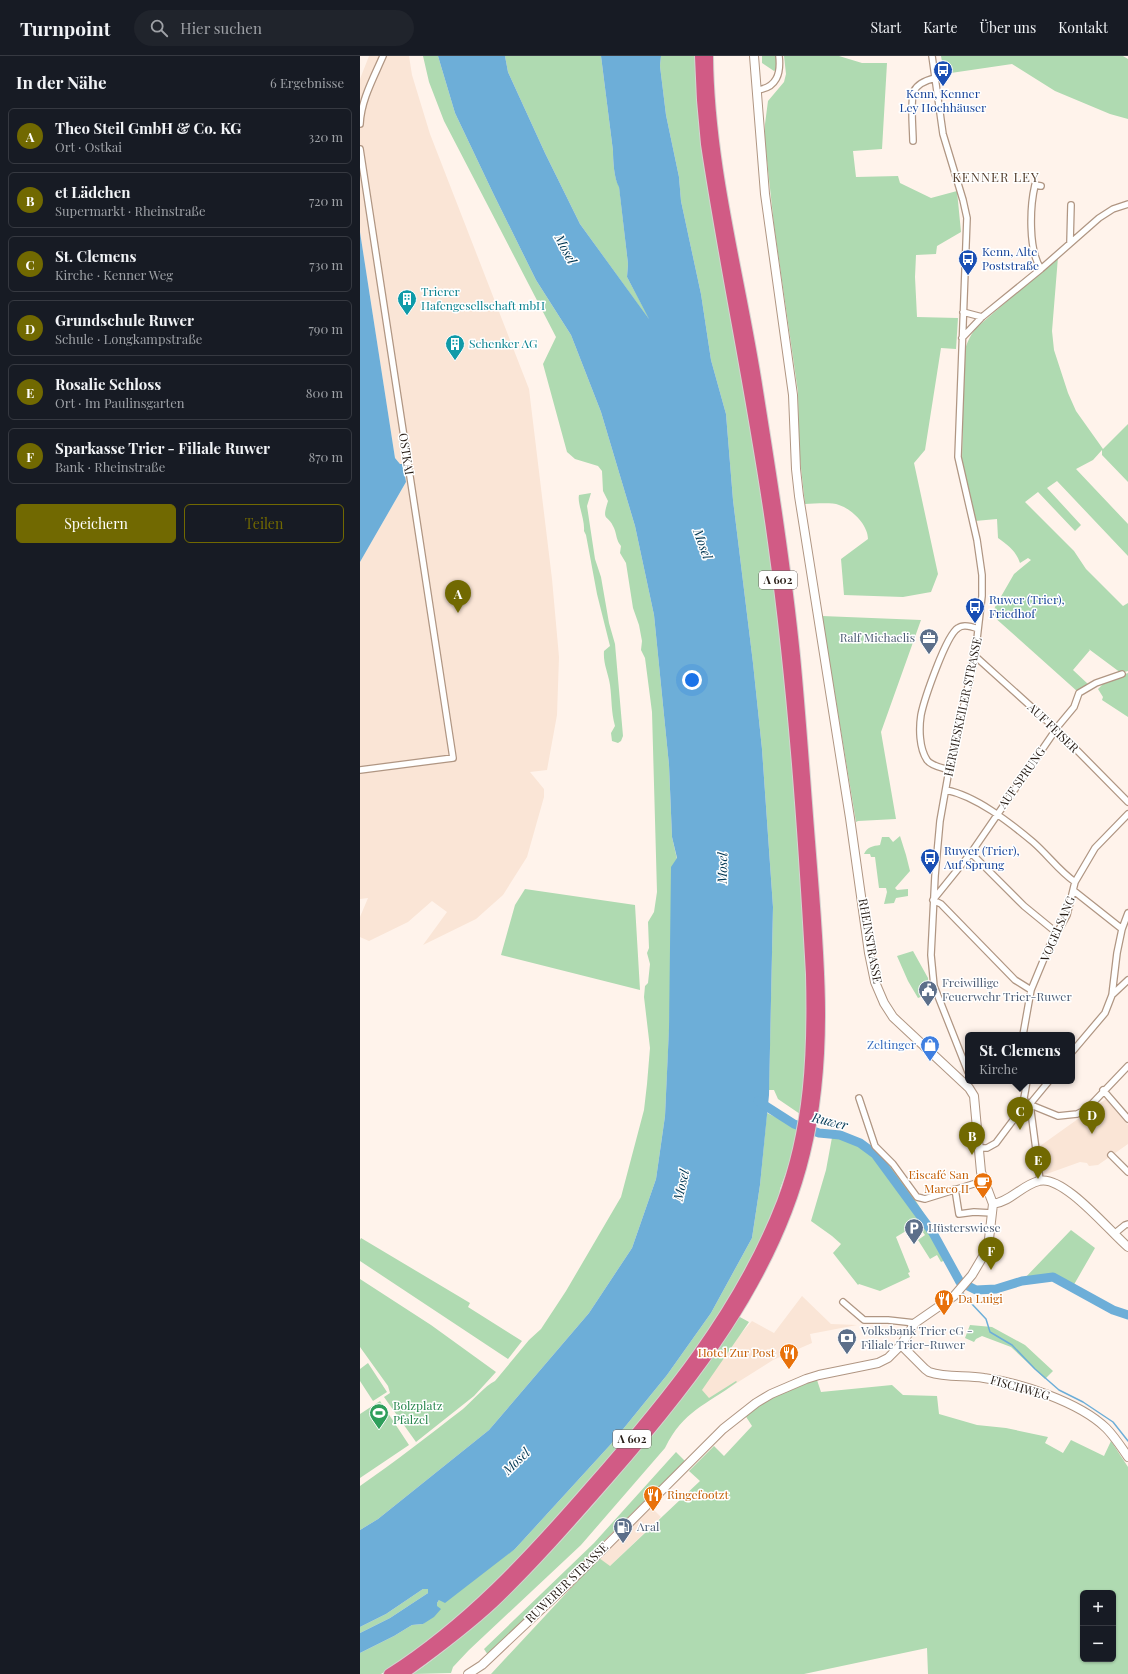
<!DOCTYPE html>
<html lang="de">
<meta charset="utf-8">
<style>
body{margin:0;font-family:"Playfair Display",serif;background:#20242c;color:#f1f3f6}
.controls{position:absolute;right:12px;bottom:12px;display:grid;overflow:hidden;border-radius:6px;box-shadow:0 1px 3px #0004}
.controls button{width:36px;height:36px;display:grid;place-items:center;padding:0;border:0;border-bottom:1px solid #363941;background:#171b24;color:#f1f3f6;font:20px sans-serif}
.you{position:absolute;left:332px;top:624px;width:14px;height:14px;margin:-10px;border:3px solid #fff;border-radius:50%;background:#1a73e8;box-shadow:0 0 0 6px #1a73e833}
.badge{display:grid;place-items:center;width:26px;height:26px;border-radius:50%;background:#716901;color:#fff;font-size:13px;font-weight:700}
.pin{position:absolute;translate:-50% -33px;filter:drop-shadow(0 1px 2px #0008)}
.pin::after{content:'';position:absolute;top:21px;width:14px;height:12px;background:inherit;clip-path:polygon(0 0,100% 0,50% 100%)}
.popup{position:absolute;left:605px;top:976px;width:110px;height:52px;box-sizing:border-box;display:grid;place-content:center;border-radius:6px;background:#171b24;filter:drop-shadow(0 1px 3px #0005);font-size:13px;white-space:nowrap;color:#9ea1a6}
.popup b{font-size:15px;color:#f1f3f6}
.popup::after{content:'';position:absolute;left:50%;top:100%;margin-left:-8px;border:8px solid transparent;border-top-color:#171b24}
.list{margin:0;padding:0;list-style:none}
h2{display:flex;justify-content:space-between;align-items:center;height:52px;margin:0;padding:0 16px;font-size:17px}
h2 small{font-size:13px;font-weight:400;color:#9ea1a6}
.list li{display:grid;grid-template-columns:26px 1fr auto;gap:12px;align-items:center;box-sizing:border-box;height:56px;margin:0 8px 8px;padding:0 8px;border:1px solid #363941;border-radius:6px}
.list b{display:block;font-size:15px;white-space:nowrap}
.list p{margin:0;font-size:13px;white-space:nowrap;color:#9ea1a6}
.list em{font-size:13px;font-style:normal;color:#9ea1a6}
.actions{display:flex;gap:8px;padding:12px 16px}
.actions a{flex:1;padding:9px 0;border:1px solid #716901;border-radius:6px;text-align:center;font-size:14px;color:#716901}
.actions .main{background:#716901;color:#fff}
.icon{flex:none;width:22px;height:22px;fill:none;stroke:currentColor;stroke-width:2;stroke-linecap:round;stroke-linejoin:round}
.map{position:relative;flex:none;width:768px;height:1618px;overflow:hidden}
header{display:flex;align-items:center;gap:24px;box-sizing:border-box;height:56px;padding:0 20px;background:#171b24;border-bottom:1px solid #363941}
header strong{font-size:19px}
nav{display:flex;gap:22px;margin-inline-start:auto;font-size:14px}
.search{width:280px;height:36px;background:#20242c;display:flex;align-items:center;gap:10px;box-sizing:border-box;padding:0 14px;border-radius:22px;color:#9ea1a6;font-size:15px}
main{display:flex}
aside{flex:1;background:#171b24}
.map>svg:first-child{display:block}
</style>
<header>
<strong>Turnpoint</strong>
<div class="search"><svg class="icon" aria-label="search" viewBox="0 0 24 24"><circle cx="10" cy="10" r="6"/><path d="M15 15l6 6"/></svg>Hier suchen</div>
<nav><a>Start</a><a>Karte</a><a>Über uns</a><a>Kontakt</a></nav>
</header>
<main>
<aside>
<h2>In der Nähe<small>6 Ergebnisse</small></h2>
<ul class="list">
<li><span class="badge">A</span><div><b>Theo Steil GmbH &amp; Co. KG</b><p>Ort · Ostkai</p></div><em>320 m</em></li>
<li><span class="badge">B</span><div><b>et Lädchen</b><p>Supermarkt · Rheinstraße</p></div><em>720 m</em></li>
<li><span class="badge">C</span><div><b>St. Clemens</b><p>Kirche · Kenner Weg</p></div><em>730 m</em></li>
<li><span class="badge">D</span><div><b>Grundschule Ruwer</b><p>Schule · Longkampstraße</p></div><em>790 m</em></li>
<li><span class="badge">E</span><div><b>Rosalie Schloss</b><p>Ort · Im Paulinsgarten</p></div><em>800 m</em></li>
<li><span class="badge">F</span><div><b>Sparkasse Trier - Filiale Ruwer</b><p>Bank · Rheinstraße</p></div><em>870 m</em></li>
</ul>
<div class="actions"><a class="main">Speichern</a><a>Teilen</a></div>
</aside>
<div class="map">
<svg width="768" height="1618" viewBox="0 0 768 1618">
<rect width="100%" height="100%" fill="#fff3eb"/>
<path fill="#fae5d6" d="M9,0h40l3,19 18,59 99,255 23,190 7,78 -2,58 -10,55 -17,2 14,17v8l-17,60 -24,38 -27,24 -53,26 24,-33 -15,-11 -24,21 -39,19 -9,-4v-20l8,-19 -8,1v-337l46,-80 -6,-18 -5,-6 -35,-226v-153z
M746,1043l22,26v19l-30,21 -9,1 -2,-3 -7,-1 -39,14 -3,-24 2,-6z
M442,1240l29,28 26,1 -47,9 2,9 -39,17 -65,41 -13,-15 57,-65 22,12z
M291,1451l10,10 -52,50 -10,-9z"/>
<path fill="#afdab1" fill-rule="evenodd" d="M63,0h15l17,57 38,80 43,87 35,55 30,77 34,114 19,89 15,150 3,72 5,22 -12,257 -9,63 -24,69 -43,65 -100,117 -111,89 -18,11v-44c35,-24 69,-51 103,-77 9,-8 22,-23 32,-28l34,-41 12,-11 25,-38 55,-94 23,-87 3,-26 3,-36 -6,-51 1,-11 3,-3 2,-19 -3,-11 2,-5 -1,-26 6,-10 3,-20 -5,-180 -7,-54 -4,-8 1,-9 -3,-16 -6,-17 -7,-45 -6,-10 1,-7c-5,-6 -4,-11 -7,-18 -6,-15 -13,-5 -6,-27l-5,-10 -1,-20 -4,-5 -23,-7 -8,-7 -24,-88 13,-27 -112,-216 -15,-39z
M145,0h96l12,95c0,9 1,28 6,35l9,78 -1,13 23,43 -2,-2 -68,-94 -35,-71 -37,-81z
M301,0h35l80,539 16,160 15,203 1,83 -8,73 -22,-15 -4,-9h-5l4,-183 -11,-158 -9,-86 -20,-163 -7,-86 -15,-54 -10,-66 -20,-93 -2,-24 -13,-62 -6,-49z
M402,0h16v12l-4,3 -12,-8z
M424,0h55l23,7h25l-5,86 -29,2 3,26 42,-1 2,7 31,15 26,-7 4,41 -24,14 -1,8 -20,1 -1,22 2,40 41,1 -2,31 -15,-1 -16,102 -11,13 24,111 -7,18 -28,5 -59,-2 -3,-36 27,-20c0,-14 -16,-30 -29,-34 -8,-3 -25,-1 -34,-1l-6,-54 -1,-58 -24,-167 -9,-83v-18l3,-23 16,-19 2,-8z
M581,0h182l5,3v60l-18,-5 -55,-23 -43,-27 -68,10z
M698,201l-6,74 2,19 14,43 8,18 27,38 25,-25v58l-26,-27v-5l-9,10 -17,9 52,55v32l-71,-75 -10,7 34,37 -6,6 -37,-39 -13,10 49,49 12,18 37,37 5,-3v68l-7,2 -35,-26 4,3 -17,20 15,14 -10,8 -85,-76 2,-9 19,-33 17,-14 -3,-2 -8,5c-4,-12 -12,-18 -22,-25l-1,-19 -22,2 -13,-59 2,-105c1,-11 5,-20 12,-29z
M231,437l-4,13 8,53 6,18 8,46 6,21 8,92 -2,5 -3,2 -6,-2 -1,-8 4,-7c-4,-14 -3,-26 -5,-41 -2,-13 -7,-21 -6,-34l6,-5 -13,-52 -11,-59 -2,-4c1,-12 -7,-28 -5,-36z
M462,560l99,4 -40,112 15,87 -38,2 -2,1z
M768,617v44l-26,-17 1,-3 -5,-8 5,-5 -1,-2z
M540,780l6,19 4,16 -15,17 2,2 11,-1v7l-12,2 -2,5 -10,1 3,-12 -1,-4h-7l-4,-31h-4l-1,-3h-6c3,-7 9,-8 16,-9l2,-8h7l4,5z
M165,833l110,16 5,85 -139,-35 14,-50z
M553,895l15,27v16l-10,4 -10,-17 -11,-25z
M407,1057l31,15 -3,20 -15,41 -2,12 -15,35 -37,70 -49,70 -83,101 -87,95 -45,41 -29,25 -39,28 -13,8h-21v-21l34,-17 18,-11 11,-1 14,-18v-3l2,-3 76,-51 96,-105 56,-69 44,-62 41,-75 8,-53z
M473,1076c5,0 10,1 15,2 42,15 81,87 102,124l-9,4 -4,-7 -7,4 -12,-19 7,-5 -3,-4 -7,4 -4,-7 -15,9 14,35 -2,1 2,4 -30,14 -21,-7 -1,1 -25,-32 8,-9 -9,-8 -21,-15 15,-51z
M711,1174l24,18 -23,40 -19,-11 -31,4z
M1,1182l109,65 -2,4 54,34 -14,18 -148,-98v-21z
M0,1223l71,46 65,47 -22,24 -58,46 -32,-45 6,-4 -2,-7 -28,-39z
M378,1260l11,6 -47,68 7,8 27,-17 1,1c-32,24 -53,28 -72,66l-84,97 -112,105 -16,17 -2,6 -38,1c83,-59 153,-135 217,-213 22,-27 45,-54 67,-82 15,-20 28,-42 41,-63z
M610,1269l22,2 33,18 28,26 -8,8 -34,-32 -29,-11 -6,3 -2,3 -9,-4z
M8,1307l19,29 -14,9 -13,-20v-12z
M456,1321l5,15 71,-7 11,10 34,1 2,18 38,11 29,3 42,9 -3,6 18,10 8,-13 33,16 7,-15 17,26v207h-200l-1,-26 -123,26h-313l108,-116 11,8 90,-85 -11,-10 25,-25 10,10 28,-30 -9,-14 13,-10zM723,1537h30v66h-30z
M20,1345l29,44 -49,33v-64z
M316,1396l9,9 -197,194 -4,-6 110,-106z
M63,1533h5v4l-38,25 -30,15v-6l26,-13z"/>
<path fill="#6daed8" d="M78,0h67l3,16 37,81 35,71 69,95 -22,-42 1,-13 -9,-77c-5,-8 -6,-27 -6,-36l-12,-95h60l-1,10 6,49 13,62 2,24 20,93 10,66 15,54 7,86 20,163 9,86 11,158 -4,188 -9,90 -8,53 -41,75 -44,62 -56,69 -96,105 -70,54 -6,-3 -2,3v3l4,3 -7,8 -11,7 -11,1 -18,11 -34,17v-20l30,-15 38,-25v-4h-5l-37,25 -26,13v-97l18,-11 111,-89 100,-117 43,-65 24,-69 9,-63 4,-88 2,-161 6,-9 -5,-21 -3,-72 -15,-150 -19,-89 -34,-114 -30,-77 -35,-55 -43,-87 -38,-80z
M0,176l35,226 5,6h3l3,18 -46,80z"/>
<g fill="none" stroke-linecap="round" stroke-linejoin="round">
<path stroke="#6daed8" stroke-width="1.5" d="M602,1236l9,11 15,16 4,13 22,13 23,24 24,21 24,12 30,20 15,19"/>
<path stroke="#6daed8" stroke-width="9" d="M398,1045l36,23 25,9 21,2 20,8 15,11 58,79 27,49 16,8 20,-1 26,-8 31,-4 60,33 15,5"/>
<defs>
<path id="street" d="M572,0l11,78 20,66 4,18 -9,239 19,83 5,35v21l-7,60 -26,114 -9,51 -5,55 -4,79 3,31 34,86
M397,34c20,-2 24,-17 22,-34
M0,68c1,-24 14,-47 23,-68
M553,85c0,-11 -3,-41 1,-50 4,-8 13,-11 21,-13
M0,93l93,609 -93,12
M681,130l-6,-1c-5,21 -7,65 6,84
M710,187l1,-38
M603,256l19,5
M602,282l20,-21 59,-48 58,-51 14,-9 15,-5
M615,600l82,74 71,72
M589,714c-6,-2 -18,-4 -22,-10 -8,-12 -8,-32 -6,-45 3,-15 25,-80 37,-87 5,-4 15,-1 20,1
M586,734c30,6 63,32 87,52 15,13 26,29 42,40
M611,797l53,53 33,27
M714,835l48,38
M671,934l-16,-10 -74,-76 -8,-4 38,-47 88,-128 15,-18 5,-14 17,-10 26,-9
M752,939l16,-15
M663,979l8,-45 17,-41 19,-34 8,-33 20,-34 33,-34
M712,996l33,-39 7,-18 5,-42 5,-24 6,-16
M743,1034l25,29
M499,1042l16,48 18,18 24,33 8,2 58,-18
M666,1047l-2,-5 3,-17
M670,1048l10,76
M670,1048l19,-23
M618,1092h9l9,-5 30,-40 32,13 19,-2 10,-5 41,-43
M751,1099l17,17
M595,1133l4,25 15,-2 18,1
M754,1178l11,-9 3,-1
M483,1246l21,18h24l27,3"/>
<path id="secondary" d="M633,1148c17,-2 29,-19 46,-23 24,-7 71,51 89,66
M541,1289l24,24 4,3c17,6 37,3 55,6 37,5 95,24 122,50 8,8 16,20 22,29
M108,1618l14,-9 87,-82 154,-154 33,-26 15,-9 35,-15 13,-4 59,-12 10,-5 13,-13 14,-22 39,-27 18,-21 13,-22 4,-14 4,-35 -12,-32 -7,-76 -5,-8 -76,-71 -9,-14 -9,-21 -6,-29 -19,-135 -51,-322 -3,-27 -3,-74 -28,-201 -11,-138"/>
<path id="highway" d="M29,1618c77,-49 140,-117 200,-186 76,-86 151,-177 193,-286 28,-73 31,-150 29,-228 -8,-144 -18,-288 -38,-432 -18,-133 -47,-265 -67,-398l-4,-44 -2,-44
M43,1618c32,-23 63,-46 91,-72 41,-39 78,-82 115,-124 83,-95 166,-200 196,-325 25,-102 13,-207 5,-311 -5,-62 -9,-124 -15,-186 -9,-89 -23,-177 -37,-265 -17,-112 -49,-222 -50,-335"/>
</defs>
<use href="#street" stroke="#b09683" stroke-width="8"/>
<use href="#secondary" stroke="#b09683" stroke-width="10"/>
<use href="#highway" stroke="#d4d2d0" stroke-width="12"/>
<use href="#street" stroke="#fff" stroke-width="5.5"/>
<use href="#secondary" stroke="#fff" stroke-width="8"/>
<use href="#highway" stroke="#d15b85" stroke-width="10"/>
</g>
<defs>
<symbol id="bus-pin" viewBox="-11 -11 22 30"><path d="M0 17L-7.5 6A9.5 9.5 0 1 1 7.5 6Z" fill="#1a4fb4" stroke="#fff"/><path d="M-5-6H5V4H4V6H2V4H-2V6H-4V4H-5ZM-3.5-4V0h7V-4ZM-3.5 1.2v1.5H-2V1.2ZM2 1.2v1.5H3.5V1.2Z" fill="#fff"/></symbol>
<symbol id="building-pin" viewBox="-11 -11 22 30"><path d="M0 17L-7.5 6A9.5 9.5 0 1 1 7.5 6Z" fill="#0f9aa8" stroke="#fff"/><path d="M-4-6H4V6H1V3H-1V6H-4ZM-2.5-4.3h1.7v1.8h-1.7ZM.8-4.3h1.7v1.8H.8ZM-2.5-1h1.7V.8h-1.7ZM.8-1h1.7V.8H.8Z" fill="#fff"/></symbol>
<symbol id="office-pin" viewBox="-11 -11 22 30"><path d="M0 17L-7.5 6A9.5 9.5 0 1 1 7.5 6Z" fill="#5c6f8a" stroke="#fff"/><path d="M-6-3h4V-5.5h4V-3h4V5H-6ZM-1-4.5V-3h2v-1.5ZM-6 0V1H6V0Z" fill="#fff"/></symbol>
<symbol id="civic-pin" viewBox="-11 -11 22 30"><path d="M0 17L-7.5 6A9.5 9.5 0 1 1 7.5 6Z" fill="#5c6f8a" stroke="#fff"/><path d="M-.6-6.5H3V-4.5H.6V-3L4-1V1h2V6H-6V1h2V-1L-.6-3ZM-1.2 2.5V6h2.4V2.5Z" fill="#fff"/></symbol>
<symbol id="shop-pin" viewBox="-11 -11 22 30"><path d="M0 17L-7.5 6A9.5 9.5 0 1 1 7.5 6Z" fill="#3f7fe0" stroke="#fff"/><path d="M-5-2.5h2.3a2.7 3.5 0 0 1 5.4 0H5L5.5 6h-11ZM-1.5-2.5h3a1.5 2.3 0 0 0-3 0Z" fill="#fff"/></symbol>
<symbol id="cafe-pin" viewBox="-11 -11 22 30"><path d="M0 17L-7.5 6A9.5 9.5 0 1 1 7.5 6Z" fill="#e8710a" stroke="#fff"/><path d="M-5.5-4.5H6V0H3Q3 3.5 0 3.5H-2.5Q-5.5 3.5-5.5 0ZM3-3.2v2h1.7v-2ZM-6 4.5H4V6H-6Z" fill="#fff"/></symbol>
<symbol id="parking-pin" viewBox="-11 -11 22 30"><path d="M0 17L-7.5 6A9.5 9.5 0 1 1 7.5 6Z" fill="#5c6f8a" stroke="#fff"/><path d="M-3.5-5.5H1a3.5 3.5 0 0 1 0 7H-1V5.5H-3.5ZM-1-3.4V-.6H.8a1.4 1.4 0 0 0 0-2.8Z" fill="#fff"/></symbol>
<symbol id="restaurant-pin" viewBox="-11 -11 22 30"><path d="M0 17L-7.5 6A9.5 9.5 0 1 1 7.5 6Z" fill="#e8710a" stroke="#fff"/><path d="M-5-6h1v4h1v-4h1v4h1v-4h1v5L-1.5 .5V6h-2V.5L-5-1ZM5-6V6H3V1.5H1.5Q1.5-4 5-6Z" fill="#fff"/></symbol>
<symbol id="bank-pin" viewBox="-11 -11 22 30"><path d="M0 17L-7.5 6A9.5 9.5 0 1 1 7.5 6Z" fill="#5c6f8a" stroke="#fff"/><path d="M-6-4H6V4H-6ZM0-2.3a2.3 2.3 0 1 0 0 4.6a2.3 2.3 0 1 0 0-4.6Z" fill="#fff"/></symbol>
<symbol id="stadium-pin" viewBox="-11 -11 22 30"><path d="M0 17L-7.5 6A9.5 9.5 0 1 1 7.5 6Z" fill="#2e9e5b" stroke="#fff"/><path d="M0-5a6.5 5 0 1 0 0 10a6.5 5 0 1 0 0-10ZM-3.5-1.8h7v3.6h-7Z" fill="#fff"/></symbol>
<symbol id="fuel-pin" viewBox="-11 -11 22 30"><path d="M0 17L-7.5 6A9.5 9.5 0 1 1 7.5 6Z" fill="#5c6f8a" stroke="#fff"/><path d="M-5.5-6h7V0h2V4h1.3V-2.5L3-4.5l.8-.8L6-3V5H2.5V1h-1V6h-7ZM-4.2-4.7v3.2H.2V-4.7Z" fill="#fff"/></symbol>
</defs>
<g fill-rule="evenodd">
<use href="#bus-pin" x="572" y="3" width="22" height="30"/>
<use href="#bus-pin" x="597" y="192" width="22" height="30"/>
<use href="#building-pin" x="36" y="232" width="22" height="30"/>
<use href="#building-pin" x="84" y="277" width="22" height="30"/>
<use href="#bus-pin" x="604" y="540" width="22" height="30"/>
<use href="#office-pin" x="558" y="571" width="22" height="30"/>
<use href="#bus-pin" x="559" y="791" width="22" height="30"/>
<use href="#civic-pin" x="557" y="923" width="22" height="30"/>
<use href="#shop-pin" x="559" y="978" width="22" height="30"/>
<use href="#cafe-pin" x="612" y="1115" width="22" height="30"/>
<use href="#parking-pin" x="543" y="1161" width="22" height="30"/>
<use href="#restaurant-pin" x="573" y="1232" width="22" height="30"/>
<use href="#bank-pin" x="476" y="1271" width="22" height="30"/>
<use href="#restaurant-pin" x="418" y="1286" width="22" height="30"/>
<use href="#stadium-pin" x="8" y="1346" width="22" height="30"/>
<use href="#restaurant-pin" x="282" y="1428" width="22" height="30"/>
<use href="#fuel-pin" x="252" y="1460" width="22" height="30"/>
</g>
<g text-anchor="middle" stroke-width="3" stroke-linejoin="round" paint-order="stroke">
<g fill="#fff" stroke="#68615c" stroke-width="1">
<rect x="399" y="515" width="38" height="18" rx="3"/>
<rect x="253" y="1374" width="38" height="18" rx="3"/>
</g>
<g font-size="11" font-weight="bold" fill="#271d16">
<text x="418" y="528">A 602</text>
<text x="272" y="1387">A 602</text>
</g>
<g font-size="12" fill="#164399" stroke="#fff" text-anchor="start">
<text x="583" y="42" text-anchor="middle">Kenn, Kenner<tspan x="583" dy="14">Ley Hochhäuser</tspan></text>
<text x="622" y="200">Kenn, Alte<tspan x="622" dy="14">Poststraße</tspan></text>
<text x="629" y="548">Ruwer (Trier),<tspan x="629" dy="14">Friedhof</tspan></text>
<text x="584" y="799">Ruwer (Trier),<tspan x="584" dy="14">Auf Sprung</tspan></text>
</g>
<g font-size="12" fill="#0d838f" stroke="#fff" text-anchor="start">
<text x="61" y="240">Trierer<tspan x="61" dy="14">Hafengesellschaft mbH</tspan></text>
<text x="109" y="292">Schenker AG</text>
</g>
<g font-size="12" fill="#271d16" stroke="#fff">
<text transform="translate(46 398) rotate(81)" y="4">OSTKAI</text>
<text transform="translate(603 651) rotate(-78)" y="4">HERMESKEILER STRASSE</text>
<text transform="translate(693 672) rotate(44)" y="4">AUF FEISER</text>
<text transform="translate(662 722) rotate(-55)" y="4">AUF SPRUNG</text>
<text transform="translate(698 873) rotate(-67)" y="4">VOGELSANG</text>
<text transform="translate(510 885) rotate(80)" y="4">RHEINSTRASSE</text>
<text transform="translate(660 1332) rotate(16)" y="4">FISCHWEG</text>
<text transform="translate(207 1527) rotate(-44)" y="4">RUWERER STRASSE</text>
</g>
<g font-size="12" fill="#4e5e75" stroke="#fff" text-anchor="start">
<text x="555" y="586" text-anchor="end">Ralf Michaelis</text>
<text x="582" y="931">Freiwillige<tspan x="582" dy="14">Feuerwehr Trier-Ruwer</tspan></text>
<text x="568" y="1176">Hüsterswiese</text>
<text x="501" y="1279">Volksbank Trier eG -<tspan x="501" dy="14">Filiale Trier-Ruwer</tspan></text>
<text x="277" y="1475">Aral</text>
</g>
<g font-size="12" fill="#366cbe" stroke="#fff" text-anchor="end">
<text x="556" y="993">Zeltinger</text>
</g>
<g font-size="12" fill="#c56008" stroke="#fff" text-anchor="end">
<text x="609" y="1123">Eiscafé San<tspan x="609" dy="14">Marco II</tspan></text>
<text x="598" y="1247" text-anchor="start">Da Luigi</text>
<text x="415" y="1301">Hotel Zur Post</text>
<text x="307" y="1443" text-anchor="start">Ringefootzt</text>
</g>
<g font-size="12" fill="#27864d" stroke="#fff" text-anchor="start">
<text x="33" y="1354">Bolzplatz<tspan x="33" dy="14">Pfalzel</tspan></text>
</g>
<g font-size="13" letter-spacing="1" fill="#574130" stroke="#fff">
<text x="636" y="126">KENNER LEY</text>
</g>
<g font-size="13" font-style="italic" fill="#003753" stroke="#fff">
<text transform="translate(206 193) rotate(62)" y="5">Mosel</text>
<text transform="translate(343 488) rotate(70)" y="5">Mosel</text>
<text transform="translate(362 812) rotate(-89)" y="5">Mosel</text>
<text transform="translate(470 1065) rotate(14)" y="5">Ruwer</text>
<text transform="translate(321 1129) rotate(-77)" y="5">Mosel</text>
<text transform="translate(156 1405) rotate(-44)" y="5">Mosel</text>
</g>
</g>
</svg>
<div class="controls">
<button>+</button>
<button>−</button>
</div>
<div class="you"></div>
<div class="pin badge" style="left:98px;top:557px">A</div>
<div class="pin badge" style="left:612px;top:1099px">B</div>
<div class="pin badge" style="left:660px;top:1074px">C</div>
<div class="popup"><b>St. Clemens</b>Kirche</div>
<div class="pin badge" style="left:732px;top:1078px">D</div>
<div class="pin badge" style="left:678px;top:1123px">E</div>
<div class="pin badge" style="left:631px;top:1214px">F</div>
</div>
</main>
